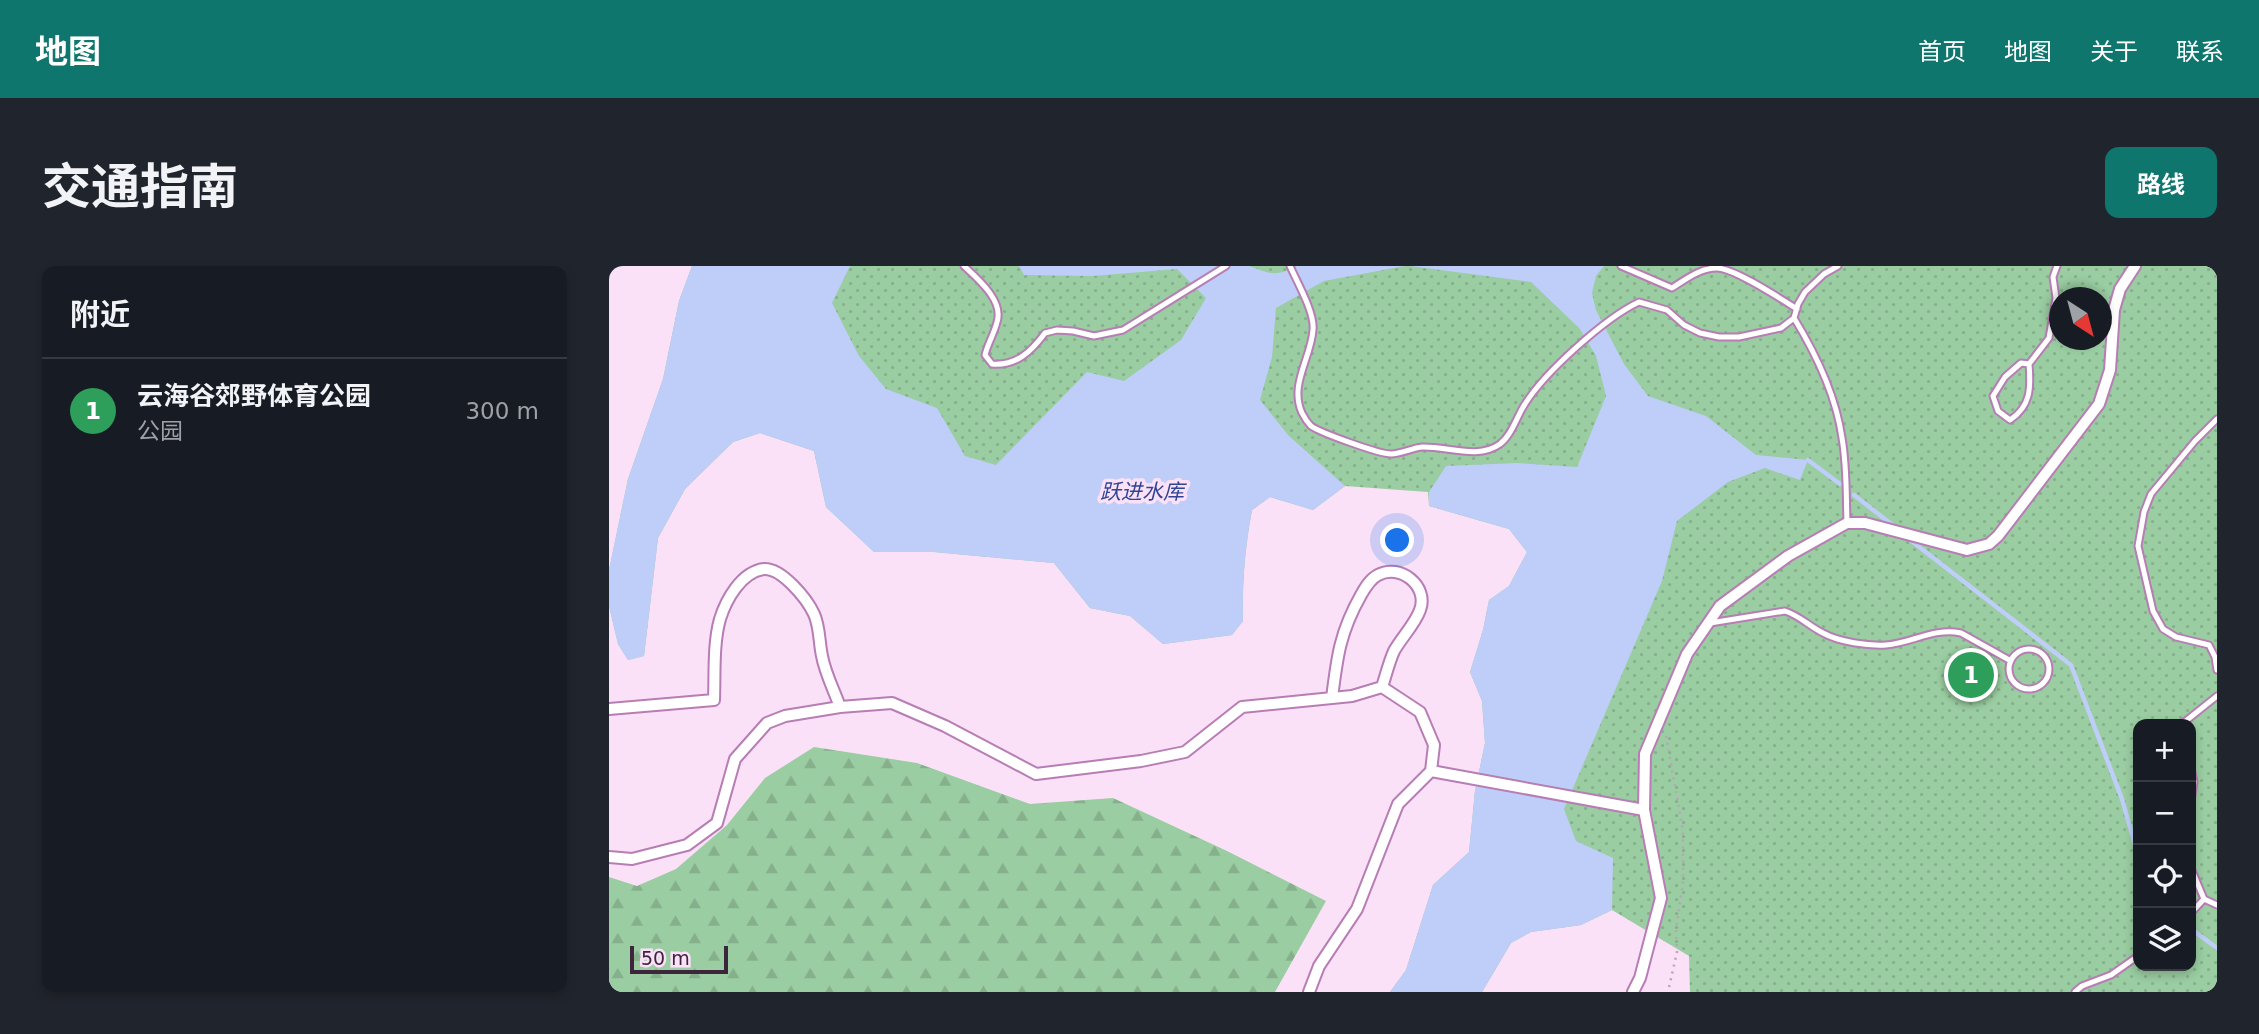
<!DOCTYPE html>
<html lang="zh">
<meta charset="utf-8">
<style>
body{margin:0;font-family:"DejaVu Sans","Noto Sans SC",sans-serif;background:#20242c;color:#f1f3f6}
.controls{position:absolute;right:21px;bottom:21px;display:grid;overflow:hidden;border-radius:14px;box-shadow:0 4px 10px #0003}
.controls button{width:63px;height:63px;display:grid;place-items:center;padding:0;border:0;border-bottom:2px solid #363941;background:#171b24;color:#f1f3f6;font:35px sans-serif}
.compass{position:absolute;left:1440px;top:21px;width:63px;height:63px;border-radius:50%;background:#171b24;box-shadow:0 4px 10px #0003;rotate:144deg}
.scale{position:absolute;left:21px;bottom:18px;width:98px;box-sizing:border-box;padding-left:7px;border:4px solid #3d253c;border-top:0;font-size:19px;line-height:24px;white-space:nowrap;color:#3d253c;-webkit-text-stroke:5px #fae1f8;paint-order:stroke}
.you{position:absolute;left:789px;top:275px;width:24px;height:24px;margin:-18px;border:5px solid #fff;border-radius:50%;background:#1a73e8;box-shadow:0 0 0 10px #1a73e833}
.badge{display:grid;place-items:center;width:46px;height:46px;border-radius:50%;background:#0f766e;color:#fff;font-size:23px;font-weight:700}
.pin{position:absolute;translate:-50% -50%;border:4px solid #fff;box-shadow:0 2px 7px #0006}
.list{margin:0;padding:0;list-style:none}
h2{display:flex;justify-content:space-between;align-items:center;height:91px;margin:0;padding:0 28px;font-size:30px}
h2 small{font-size:23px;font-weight:400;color:#9ea1a6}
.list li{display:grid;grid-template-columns:46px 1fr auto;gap:21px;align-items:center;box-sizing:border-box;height:105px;padding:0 28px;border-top:2px solid #363941}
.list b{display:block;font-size:26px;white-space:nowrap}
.list p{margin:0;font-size:23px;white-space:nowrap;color:#9ea1a6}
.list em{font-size:23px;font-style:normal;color:#9ea1a6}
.icon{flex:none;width:38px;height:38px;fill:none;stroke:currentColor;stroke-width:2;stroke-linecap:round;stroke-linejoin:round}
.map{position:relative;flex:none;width:1608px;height:726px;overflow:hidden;border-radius:14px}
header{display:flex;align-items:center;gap:42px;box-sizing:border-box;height:98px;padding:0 35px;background:#0f766e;color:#fff}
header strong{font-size:33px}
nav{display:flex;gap:38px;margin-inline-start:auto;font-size:24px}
.intro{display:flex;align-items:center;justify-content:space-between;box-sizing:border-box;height:168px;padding:0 42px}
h1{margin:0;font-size:49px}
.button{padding:18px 32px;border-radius:14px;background:#0f766e;color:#fff;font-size:24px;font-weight:700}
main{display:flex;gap:42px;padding:0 42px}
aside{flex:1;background:#171b24;border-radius:14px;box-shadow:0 4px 10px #0003}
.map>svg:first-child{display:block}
</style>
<header>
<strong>地图</strong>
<nav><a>首页</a><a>地图</a><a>关于</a><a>联系</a></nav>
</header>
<div class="intro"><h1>交通指南</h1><a class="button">路线</a></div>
<main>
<aside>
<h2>附近<small></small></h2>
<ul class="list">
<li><span class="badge" style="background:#2e9e5b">1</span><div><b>云海谷郊野体育公园</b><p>公园</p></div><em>300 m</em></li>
</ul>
</aside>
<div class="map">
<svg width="1608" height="726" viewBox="0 0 1608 726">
<defs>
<pattern id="green-dots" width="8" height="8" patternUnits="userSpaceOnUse" patternTransform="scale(1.75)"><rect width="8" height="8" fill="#9acda1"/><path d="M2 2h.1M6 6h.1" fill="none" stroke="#86b08c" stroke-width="1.8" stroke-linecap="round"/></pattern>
<pattern id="forest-firs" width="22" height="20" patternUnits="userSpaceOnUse" patternTransform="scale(1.75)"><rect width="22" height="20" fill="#9acda1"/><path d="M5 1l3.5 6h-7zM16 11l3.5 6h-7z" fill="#86b08c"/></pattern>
</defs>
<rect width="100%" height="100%" fill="#fae1f8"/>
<path fill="url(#green-dots)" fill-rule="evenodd" d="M83,0h1525v726h-527l-1,-36 -77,-46 -31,15 -50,7 -20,11 -29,49h-92l16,-22 27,-85 36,-33 6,-61 10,-48 -3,-42 -12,-29 13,-42 6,-30 20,-14 18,-34 -18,-23 -80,-23 -1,-14 -83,-6 -32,24 -43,-13 -18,13c-7,37 -10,73 -9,111l-11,14 -69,9 -33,-28 -40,-8 -36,-45 -120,-11h-60l-48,-45 -12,-56 -54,-18 -27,9 -48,47 -27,49 -14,118 -16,4 -10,-16 -9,-38v-36l19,-91 35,-100 16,-78zM1450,32h42v42h-42zM1529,458h53v242h-53z"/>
<path fill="url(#forest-firs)" d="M205,481l103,16 113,41 83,-6 114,53 99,50 -51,91h-666v-115l28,9 39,-17 51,-44 38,-47z"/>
<path fill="#becef8" d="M83,0h158l-18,37 27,53 27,33 51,19 28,48 31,9 91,-93 37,9 57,-41 25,-42 -29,-29 -84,7 -69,-1 -5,-9h230c22,8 27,11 48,0h108l-81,15 -48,27 -4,49 -12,43 29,36 56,50 -32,24 -43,-13 -18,13c-7,37 -10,73 -9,111l-11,14 -69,9 -33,-28 -40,-8 -36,-45 -120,-11h-60l-48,-45 -12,-56 -54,-18 -27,9 -48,47 -27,49 -14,118 -16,4 -10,-16 -9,-38v-36l19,-91 35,-100 16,-78z
M801,0h194l-8,10 -4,17 4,17 28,54 24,32 58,20 50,39 52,5 -8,20 -35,-12 -37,14 -51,39 -15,60 -98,228 12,32 37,17 -1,52 -31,15 -50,7 -20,11 -29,49h-92l16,-22 27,-85 36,-33 6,-61 10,-48 -3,-42 -12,-29 13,-42 6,-30 20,-14 18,-34 -18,-23 -80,-23v-14l17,-26 71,-3 60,4 29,-71 -10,-40 -16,-27 -49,-47z"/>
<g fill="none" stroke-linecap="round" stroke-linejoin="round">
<path stroke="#becef8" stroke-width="4.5" d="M1199,194l32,24
M1245,229l41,32
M1300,273l162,126 51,134 16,56
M1582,663l26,19"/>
<defs>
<path id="lane" d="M355,0c14,13 40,35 33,56 -3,12 -9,21 -12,33l7,9c24,2 39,-12 53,-31l12,-3 16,1 21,5 29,-6 103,-64
M681,0c7,16 25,47 23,64 -2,28 -24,55 -11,83 2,4 6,10 9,13 10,7 68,28 80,28 10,0 21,-6 31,-7 25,-1 56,13 78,-3 12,-9 17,-28 25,-40 20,-32 80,-86 114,-102l28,8 17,15 16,8 19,4h20l42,-9 13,-10 4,-14 7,-12 19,-18 14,-8
M1012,0l51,22c14,-9 28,-20 45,-20 17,0 64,31 80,41
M1185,52c22,36 42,78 48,120 5,28 4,57 5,85
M1420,98l-8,-1 -16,14 -12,19 5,15 12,9c21,-14 21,-32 19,-56l20,-26 7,-40 -3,-21 4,-11
M1608,153l-22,22 -44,53 -7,18 -6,34 15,65 10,18 13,8 33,8 6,12 2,13
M1101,357l75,-12c15,5 24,15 38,22 16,9 45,13 63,12 26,-2 49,-18 75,-12l50,28
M1400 403a20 20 0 1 1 40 0a20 20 0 1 1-40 0Z
M1573,458l35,-28
M1582,502l3,14 -3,19
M1582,602l13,31 13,6
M1582,647l13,-14
M1466,726l7,-6 29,-11 27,-19"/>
<path id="street" d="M723,432c5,-41 8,-66 29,-103 4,-7 9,-16 17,-20 22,-12 51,11 42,35 -5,14 -18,27 -26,41 -5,11 -8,24 -12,36
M0,443l105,-9c1,-26 -1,-56 6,-81 6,-19 21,-47 44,-50 18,-1 43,30 50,45 6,13 5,29 8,42 3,17 12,34 18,51
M822,505l213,39
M0,591l23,2 55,-14 30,-22 18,-64 32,-36 18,-7 55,-9 52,-4 53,23 91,48 105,-13 44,-9 57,-45 110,-11 30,-9 38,25 14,33 -3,26 -33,33 -41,105 -38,57 -10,26
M1024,726l7,-14 21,-80 -17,-88 1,-56 42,-100 33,-48 68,-50 59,-33h18l102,27 22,-6 9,-8 101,-132 11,-34 4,-60 6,-21 15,-23"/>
</defs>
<use href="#lane" stroke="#b77db4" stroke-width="9"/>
<use href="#street" stroke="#b77db4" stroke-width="14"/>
<path stroke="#bba2b9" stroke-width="2.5" stroke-dasharray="2 5" stroke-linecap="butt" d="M1057,470l17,95v51l-7,47 1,23 -9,40"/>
<use href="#lane" stroke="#fff" stroke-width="5"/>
<use href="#street" stroke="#fff" stroke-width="10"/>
</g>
<g text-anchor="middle" stroke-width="7" stroke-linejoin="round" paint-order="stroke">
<g font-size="21" font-style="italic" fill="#2f4594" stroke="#fae1f8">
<text x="533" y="233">跃进水库</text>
</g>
</g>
</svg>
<div class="controls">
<button>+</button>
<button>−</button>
<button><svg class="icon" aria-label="locate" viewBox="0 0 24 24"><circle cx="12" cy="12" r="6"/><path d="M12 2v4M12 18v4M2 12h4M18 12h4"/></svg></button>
<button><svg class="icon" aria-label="layers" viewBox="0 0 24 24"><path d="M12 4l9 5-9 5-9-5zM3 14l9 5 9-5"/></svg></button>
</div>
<svg class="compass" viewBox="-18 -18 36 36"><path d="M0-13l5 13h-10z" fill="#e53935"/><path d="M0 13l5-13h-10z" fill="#9ea1a6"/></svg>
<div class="scale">50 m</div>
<div class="you"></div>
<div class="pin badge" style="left:1362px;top:409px;background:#2e9e5b">1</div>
</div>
</main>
